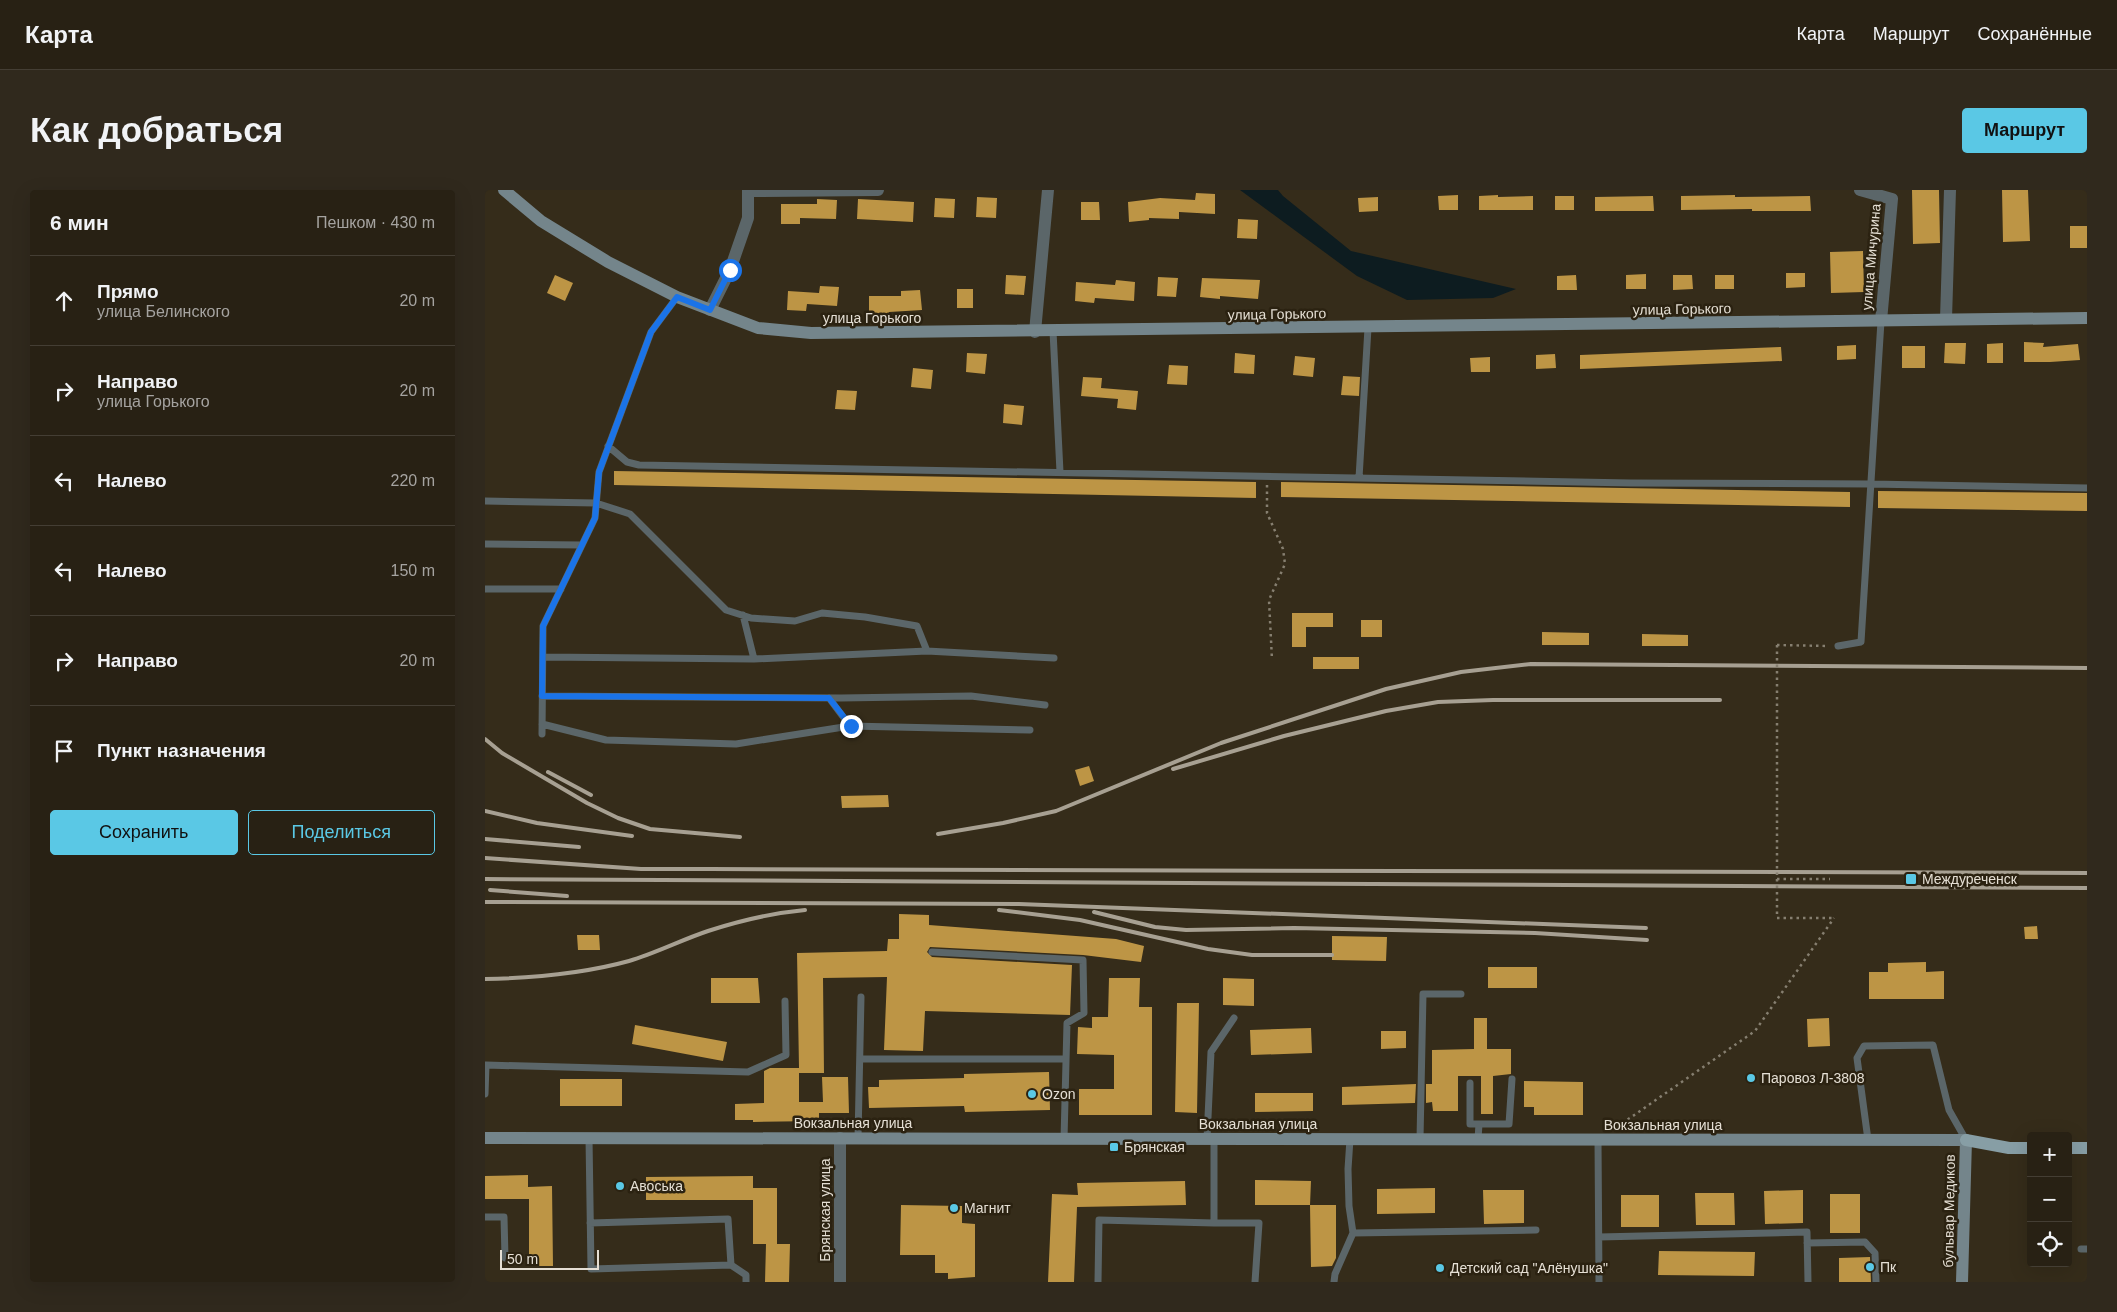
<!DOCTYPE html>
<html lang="ru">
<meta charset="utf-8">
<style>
body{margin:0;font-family:Helvetica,sans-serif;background:#30291d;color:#f1f3f6}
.controls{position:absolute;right:15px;bottom:15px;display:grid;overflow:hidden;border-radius:5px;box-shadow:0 5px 20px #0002}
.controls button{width:45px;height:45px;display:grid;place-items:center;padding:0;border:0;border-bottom:1px solid #443e34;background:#282114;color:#f1f3f6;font:25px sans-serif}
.scale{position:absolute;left:15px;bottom:12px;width:99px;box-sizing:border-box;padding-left:5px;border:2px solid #e5dfd4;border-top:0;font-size:14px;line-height:18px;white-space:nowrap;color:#e5dfd4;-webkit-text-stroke:4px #2b2211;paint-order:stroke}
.stop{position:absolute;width:15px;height:15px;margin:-11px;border:4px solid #1a73e8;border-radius:50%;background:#fff}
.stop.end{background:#1a73e8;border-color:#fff;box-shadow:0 1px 5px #0008}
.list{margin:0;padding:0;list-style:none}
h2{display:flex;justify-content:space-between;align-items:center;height:65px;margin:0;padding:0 20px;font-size:21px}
h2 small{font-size:16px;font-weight:400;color:#a5a3a0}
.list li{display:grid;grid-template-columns:32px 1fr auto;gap:15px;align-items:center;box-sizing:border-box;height:90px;padding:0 20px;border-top:1px solid #443e34}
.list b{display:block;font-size:19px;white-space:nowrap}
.list p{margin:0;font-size:16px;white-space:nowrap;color:#a5a3a0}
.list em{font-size:16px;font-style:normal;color:#a5a3a0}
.actions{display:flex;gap:10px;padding:15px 20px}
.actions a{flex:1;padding:11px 0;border:1px solid #5ac8e5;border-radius:5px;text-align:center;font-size:18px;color:#5ac8e5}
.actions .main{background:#5ac8e5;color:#111}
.icon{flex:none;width:28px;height:28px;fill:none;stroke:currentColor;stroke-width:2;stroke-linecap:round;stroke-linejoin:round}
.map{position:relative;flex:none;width:1602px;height:1092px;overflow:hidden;border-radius:5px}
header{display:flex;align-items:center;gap:30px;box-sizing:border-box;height:70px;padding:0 25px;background:#282114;border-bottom:1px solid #443e34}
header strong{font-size:24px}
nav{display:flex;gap:28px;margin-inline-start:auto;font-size:18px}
.intro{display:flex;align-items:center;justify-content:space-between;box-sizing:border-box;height:120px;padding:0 30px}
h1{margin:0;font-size:35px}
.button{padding:12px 22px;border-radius:5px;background:#5ac8e5;color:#111;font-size:18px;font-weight:700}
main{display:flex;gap:30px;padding:0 30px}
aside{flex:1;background:#282114;border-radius:5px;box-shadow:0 5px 20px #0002}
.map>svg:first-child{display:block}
</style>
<header>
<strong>Карта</strong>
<nav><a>Карта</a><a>Маршрут</a><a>Сохранённые</a></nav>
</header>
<div class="intro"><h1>Как добраться</h1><a class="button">Маршрут</a></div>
<main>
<aside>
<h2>6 мин<small>Пешком · 430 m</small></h2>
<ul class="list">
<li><svg class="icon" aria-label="ahead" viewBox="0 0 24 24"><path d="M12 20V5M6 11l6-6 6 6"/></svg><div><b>Прямо</b><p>улица Белинского</p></div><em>20 m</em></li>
<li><svg class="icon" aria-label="right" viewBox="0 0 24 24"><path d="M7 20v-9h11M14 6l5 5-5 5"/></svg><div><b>Направо</b><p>улица Горького</p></div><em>20 m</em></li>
<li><svg class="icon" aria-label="left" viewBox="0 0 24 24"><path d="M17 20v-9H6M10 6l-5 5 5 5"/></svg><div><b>Налево</b></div><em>220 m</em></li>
<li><svg class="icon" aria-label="left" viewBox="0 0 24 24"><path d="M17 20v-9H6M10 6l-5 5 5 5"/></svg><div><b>Налево</b></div><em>150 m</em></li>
<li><svg class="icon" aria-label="right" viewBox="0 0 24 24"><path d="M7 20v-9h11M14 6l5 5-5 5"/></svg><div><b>Направо</b></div><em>20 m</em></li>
<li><svg class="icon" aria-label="arrive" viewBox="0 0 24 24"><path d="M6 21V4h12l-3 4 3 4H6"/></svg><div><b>Пункт назначения</b></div></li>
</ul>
<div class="actions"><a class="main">Сохранить</a><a>Поделиться</a></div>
</aside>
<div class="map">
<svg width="1602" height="1092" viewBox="0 0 1602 1092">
<rect width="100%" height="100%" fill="#352c1a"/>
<path fill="#0d1c20" d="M755,0h38l5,6 68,55 165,38 -23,9 -86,2 -50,-24z"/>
<path fill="#bd9545" d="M1427,0h27l1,53 -27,1z
M1517,0h26l2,51 -27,1z
M711,3l19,1v20l-36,-2v7l-30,-1v2l-20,2 -1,-20 32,-4 35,2z
M973,5v15h-19l-1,-14z
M1013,5v2l35,-1v14h-54v-14z
M1250,5v2l75,-1 1,15h-59v-2l-71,1v-14z
M1070,6h19v14h-19z
M1168,6l1,15h-59v-14z
M492,7l20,1 -1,20 -20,-1z
M893,7v14l-19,1 -1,-14z
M450,8l20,1 -1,19 -20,-1z
M332,9l20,1 -1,19 -36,-1v6h-19v-20h36z
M373,9l56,3 -1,20 -56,-3z
M596,12h18l1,18h-19z
M753,29l20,1 -1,19 -20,-1z
M1585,36h17v22h-17z
M1378,61l1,41 -33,1 -1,-41z
M1301,83h19v14l-19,1z
M1161,84v15h-20v-14z
M70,85l18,8 -8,18 -18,-8z
M521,85l20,1 -2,19 -19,-1z
M1091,85l1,15h-20v-14z
M1188,85h19l1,14 -20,1z
M1230,85h19v14h-19z
M673,87l20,1 -2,19 -19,-1z
M717,88l58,2 -2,19 -38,-3v3l-20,-2z
M631,90l19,2 -1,19 -39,-3 -1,5 -19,-2 1,-19 39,3z
M335,96l19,1 -2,19 -30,-2 -1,7 -19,-1 1,-19 31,2z
M472,99h16v19h-16z
M435,100l2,20 -33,2v4h-20v-20h32v-5z
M1539,152l20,1 -1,4 35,-3 2,16 -30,2h-26z
M1460,153h21l-1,21 -21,-1z
M1518,153v20h-16v-19z
M1371,155v14l-19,1v-14z
M1417,156h23v22h-23z
M1296,157l1,14 -202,8v-14z
M482,163l20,1 -2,20 -19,-2z
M750,163l20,2 -1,19 -20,-1z
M1070,164l1,14 -20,1v-14z
M810,166l20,2 -2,19 -20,-2z
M1005,167v15h-19l-1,-14z
M684,175l19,1 -1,19 -20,-1z
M428,178l20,2 -2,19 -20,-2z
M858,186l17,1 -1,19 -18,-1z
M598,187l19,1 -1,10 37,3 -2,19 -19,-2 1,-9 -37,-3z
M352,200l20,1 -2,19 -20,-1z
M519,214l20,2 -2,19 -19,-2z
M129,281l642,11v16l-642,-13z
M796,292l569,10v15l-569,-10z
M1393,301l209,2v18l-209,-3z
M807,423h41v14h-27v20h-14z
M876,430h21v17h-21z
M1057,442l47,1v12h-47z
M1157,444l46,1v11h-46z
M828,467h46v12h-46z
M604,576l5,15 -14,5 -5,-16z
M403,605l1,12 -47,1 -1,-12z
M414,724l30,1v10l187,14 28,7 -3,16 -58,-7 -153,-8 -3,5 5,5 140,8 -2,50 -145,-4 -2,40 -39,-1 3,-73 -64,1 1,95h-25v29h24l-1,-25h26l1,36h-30v8l-66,1v-2h-18v-16l29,-1v-32l6,-3h29l-2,-115 90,-2 1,-12h11z
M1552,736l1,13h-13l-1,-12z
M92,745h22l1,15h-22z
M847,746l55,1 -1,24 -54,-1z
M1441,772v10l18,-1v28h-75v-27h19v-9z
M1003,777h49v21h-49z
M226,788h47l2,25h-49z
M624,788h31l-1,29h13v108h-73v-26h35v-34l-37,-1 1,-27 14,1v-11h16z
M738,788l31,1v27l-31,-1z
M692,813h22l-2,110 -22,-1z
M989,828h13v31h24v25l-18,2v38h-12v-38h-23v35h-25l-1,-9 -6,1v-19h6v-34l42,-1z
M1344,828l1,28 -22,1 -1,-28z
M150,835l92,17 -4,19 -91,-17z
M826,838l1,25 -61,2 -1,-25z
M896,841h25v17l-25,1z
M564,882l1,38 -85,2 -1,-6 -95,2 -1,-21h11v-7l85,-2v-4z
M75,889h62v27h-62z
M1039,891l59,1v33h-49v-8h-10z
M931,894l-1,19 -73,2v-18z
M770,903h58v18l-58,1z
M43,985v12l24,-1 1,80h-24v-67h-44v-23z
M268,986v12h24v56h13l-1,38h-24l1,-38h-13v-44h-107v-23z
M770,990l56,1 -1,24h-55z
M700,991l1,24 -109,2 -3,75h-26l4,-88 26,1 -1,-12z
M950,998v25l-58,1v-25z
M998,1000h41v33l-40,1z
M1318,1000v33l-38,1 -1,-33z
M1210,1003h39l1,32h-39z
M1345,1004h30v39h-30z
M1136,1005h38v32h-38z
M416,1015l61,1v17l13,1v53l-27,2v-6h-13v-18h-35z
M825,1015h26v53l-4,8 -21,1z
M1174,1061l96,1 -1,24 -96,-1z
M1385,1067l1,25h-32v-24z"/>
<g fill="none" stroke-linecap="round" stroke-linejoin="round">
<path stroke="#867f70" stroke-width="2.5" stroke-dasharray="2.5 4" stroke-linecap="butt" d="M782,295v28l16,36 2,15 -16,36 3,60
M1292,455l52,1
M1292,689h53
M1292,728h57
M1132,937l138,-96 79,-113"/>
<path stroke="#5b6669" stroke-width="7" d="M568,141l7,141
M123,256l19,16 12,3 992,18 240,1 216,4
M874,288l9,-150
M0,311l111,2 34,11 96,96 25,8 44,3 27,-8 43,4 52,9 10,25 127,7
M0,354l97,1
M0,399h76
M258,425l11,44 173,-8
M1353,456l23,-4 20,-321
M58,467l211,2
M57,506l299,2 130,-2 74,9
M344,508l21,28
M57,534l64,16 130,4 114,-18 180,4
M57,544l1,-108 52,-108 4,-46 52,-140 26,-35
M447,762l151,8 1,53 -17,10 -3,116
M375,869h206
M985,893v41h9
M0,904l1,-29 262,7 38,-17 -1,-54
M104,948l2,131 140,-4
M373,948l3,-141
M722,949l4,-87 23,-34
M935,949l3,-145h38
M993,949l1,-15h30l3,-45
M1113,950l1,142
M1383,950l-11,-82 7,-12 69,-1 16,65 17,30
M0,1027h19l1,41
M105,1033l138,-4 3,46 15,10v7
M729,1033h45l-4,59
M868,1043l183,-3
M1114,1047l208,-5 1,50
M1322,1053l58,-1 10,11 1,29
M1596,1059h6
M613,1092l1,-62 115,3v-84
M849,1092l1,-8 18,-41 -4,-27 -1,-37 2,-30"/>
<path stroke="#5b6669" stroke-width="12" d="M1375,0l32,9 -11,122
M263,1l130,-1
M225,120l20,-40 18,-52v-28
M1461,129l4,-129
M550,142l13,-142
M355,948v144"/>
<path stroke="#74858b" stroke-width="12" d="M19,0l37,31 67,41 69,35 81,31 53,5 1276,-15
M0,948l1481,2 -4,142"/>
<path stroke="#879ea5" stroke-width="12" d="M1481,950l43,8h22
M1583,958h19"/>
<path stroke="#a7a092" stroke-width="4" d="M0,549l17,14 85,50 31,15 32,11 90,8
M688,579l111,-33 102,-25 52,-9 55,-2h227
M63,582l43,23
M0,621l52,12 95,13
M453,644l65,-11 53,-12 165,-68 165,-54 75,-17 70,-8 556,4
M0,649l94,8
M0,668l156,11h69l1377,4
M0,689l1602,9
M5,700l77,6
M0,712l534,2 627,24
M514,720l81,10 128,29 44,6h80
M609,722l61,15 31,3 108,-2 241,5 112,7
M0,789c49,-1 97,-5 144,-18 27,-8 52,-21 79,-30 31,-10 65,-18 97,-21"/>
<path stroke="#867f70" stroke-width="2.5" stroke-dasharray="2.5 4" stroke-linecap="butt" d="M1292,455v273"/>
</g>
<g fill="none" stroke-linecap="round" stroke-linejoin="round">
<path stroke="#1a73e8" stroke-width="6" d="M245,80l-20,40 -33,-13 -26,35 -52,140 -4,46 -52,108 -1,70 287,2 22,28"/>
</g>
<g fill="#5ac8e5" stroke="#2b2211" stroke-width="2">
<rect x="1420" y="683" width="12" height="12" rx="2.5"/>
<circle cx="1266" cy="888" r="5"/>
<circle cx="547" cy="904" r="5"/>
<rect x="624" y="952" width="10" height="10" rx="2.5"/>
<circle cx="135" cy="996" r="5"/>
<circle cx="469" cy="1018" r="5"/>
<circle cx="1385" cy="1077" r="5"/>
<circle cx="955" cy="1078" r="5"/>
</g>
<g text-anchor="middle" stroke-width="5" stroke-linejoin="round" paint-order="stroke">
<g font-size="14" fill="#e5dfd4" stroke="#2b2211">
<text transform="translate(1386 67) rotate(-85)" y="5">улица Мичурина</text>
<text transform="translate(1197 119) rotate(-1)" y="5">улица Горького</text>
<text transform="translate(792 124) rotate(-1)" y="5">улица Горького</text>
<text x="387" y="133">улица Горького</text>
<text x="368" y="938">Вокзальная улица</text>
<text x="773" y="939">Вокзальная улица</text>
<text x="1178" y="940">Вокзальная улица</text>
<text transform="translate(340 1020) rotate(-90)" y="5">Брянская улица</text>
<text transform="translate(1464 1021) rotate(-89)" y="5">бульвар Медиков</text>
</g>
<g font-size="14" fill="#e5dfd4" stroke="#2b2211" text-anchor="start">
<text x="1437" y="694">Междуреченск</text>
<text x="1276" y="893">Паровоз Л-3808</text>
<text x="557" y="909">Ozon</text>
<text x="639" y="962">Брянская</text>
<text x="145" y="1001">Авоська</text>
<text x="479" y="1023">Магнит</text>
<text x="1395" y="1082">Пк</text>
<text x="965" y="1083">Детский сад "Алёнушка"</text>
</g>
</g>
</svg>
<div class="controls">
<button>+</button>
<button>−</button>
<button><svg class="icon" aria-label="locate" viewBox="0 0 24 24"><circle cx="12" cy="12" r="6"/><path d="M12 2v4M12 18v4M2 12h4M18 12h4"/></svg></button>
</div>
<div class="scale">50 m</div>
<div class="stop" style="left:245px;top:80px"></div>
<div class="stop end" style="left:366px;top:536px"></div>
</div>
</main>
